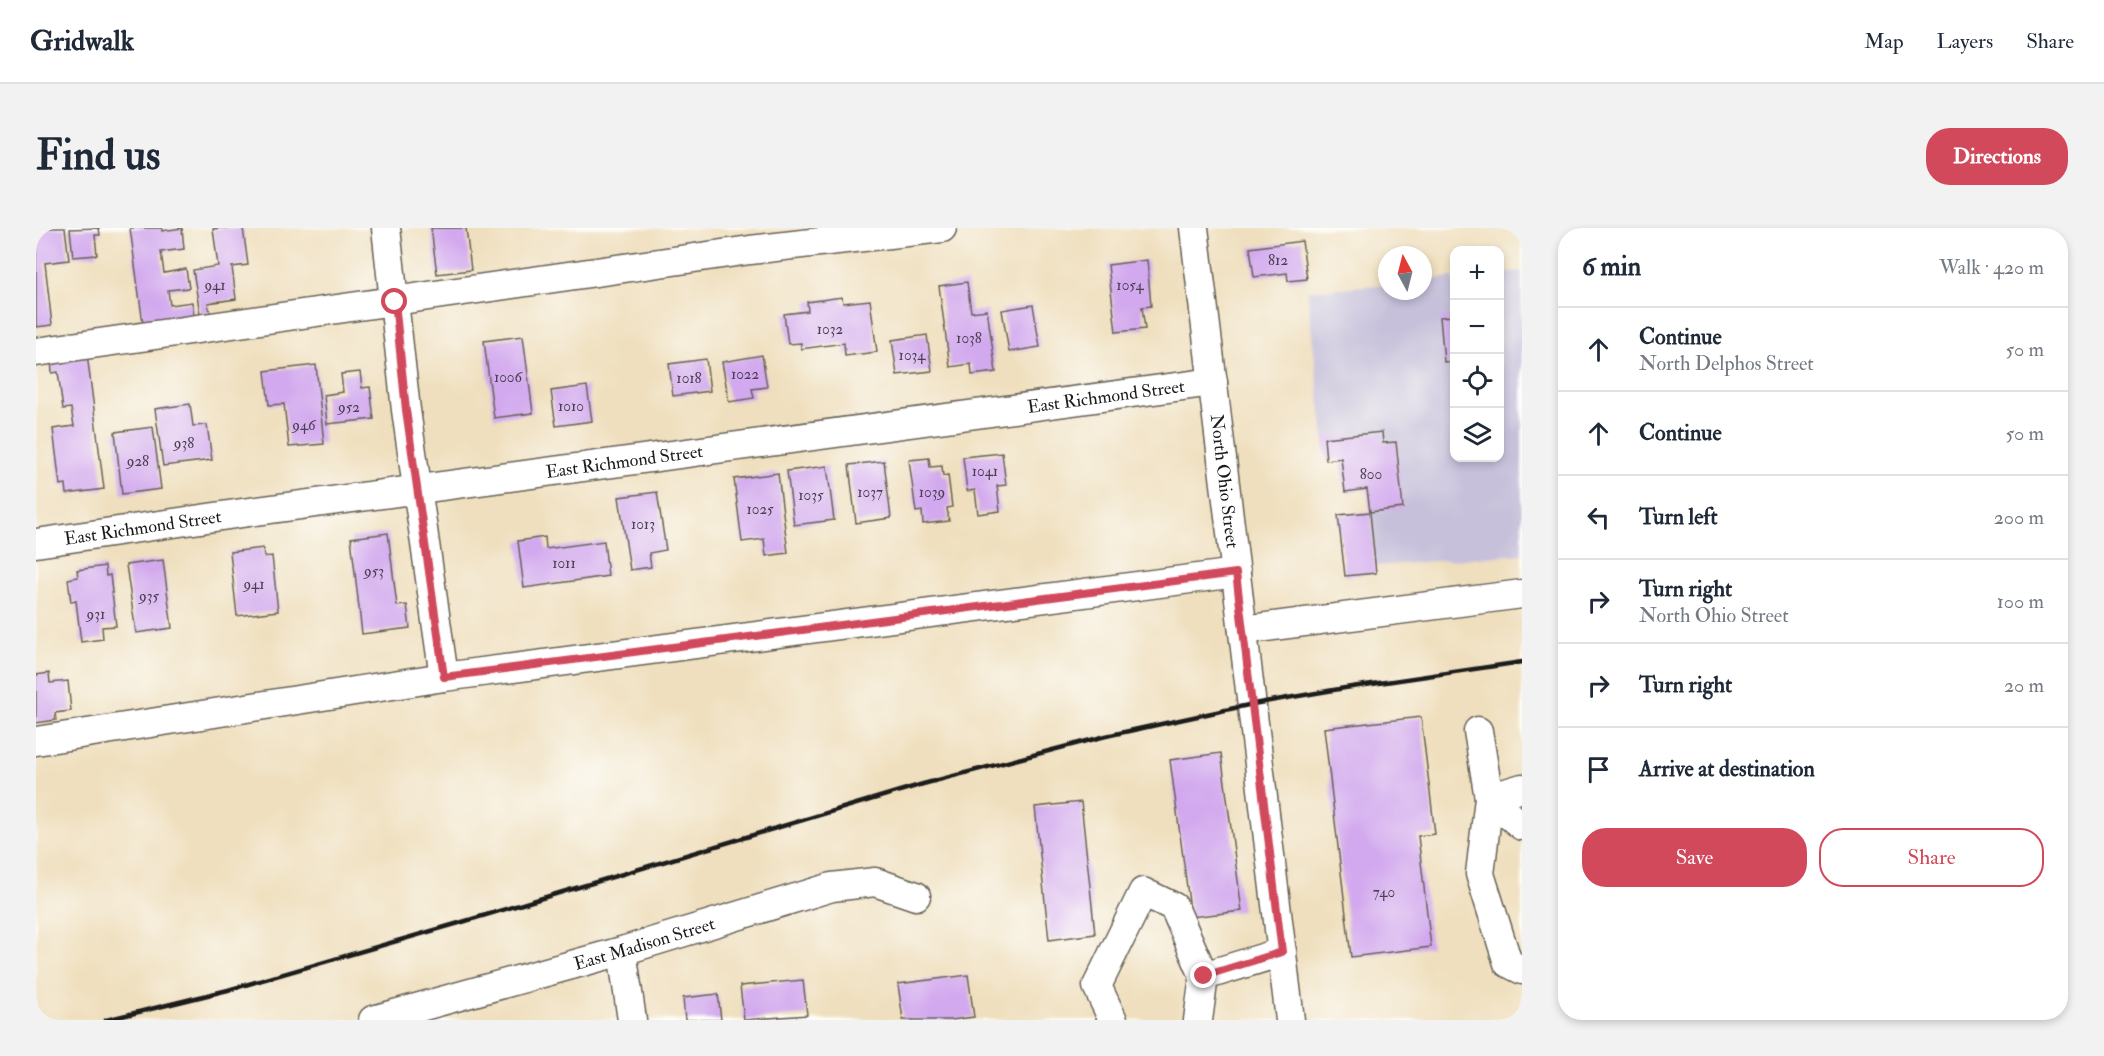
<!DOCTYPE html>
<meta charset="utf-8">
<style>
body{margin:0;font-family:"IM FELL Double Pica",serif;background:#f2f2f3;color:#1f2937}
.controls{position:absolute;right:18px;top:18px;display:grid;overflow:hidden;border-radius:12px;box-shadow:0 3px 9px #0003}
.controls button{width:54px;height:54px;display:grid;place-items:center;padding:0;border:0;border-bottom:2px solid #e0e1e3;background:#fff;color:#1f2937;font:30px sans-serif}
.compass{position:absolute;left:1342px;top:18px;width:54px;height:54px;border-radius:50%;background:#fff;box-shadow:0 3px 9px #0003;rotate:353deg}
.stop{position:absolute;width:18px;height:18px;margin:-14px;border:4px solid #d1495b;border-radius:50%;background:#fff}
.stop.end{background:#d1495b;border-color:#fff;box-shadow:0 2px 6px #0008}
.list{margin:0;padding:0;list-style:none}
h2{display:flex;justify-content:space-between;align-items:center;height:78px;margin:0;padding:0 24px;font-size:26px}
h2 small{font-size:20px;font-weight:400;color:#747a83}
.list li{display:grid;grid-template-columns:39px 1fr auto;gap:18px;align-items:center;box-sizing:border-box;height:84px;padding:0 24px;border-top:2px solid #e0e1e3}
.list b{display:block;font-size:22px;white-space:nowrap}
.list p{margin:0;font-size:20px;white-space:nowrap;color:#747a83}
.list em{font-size:20px;font-style:normal;color:#747a83}
.actions{display:flex;gap:12px;padding:18px 24px}
.actions a{flex:1;padding:14px 0;border:2px solid #d1495b;border-radius:24px;text-align:center;font-size:21px;color:#d1495b}
.actions .main{background:#d1495b;color:#fff}
.icon{flex:none;width:33px;height:33px;fill:none;stroke:currentColor;stroke-width:2;stroke-linecap:round;stroke-linejoin:round}
.map{position:relative;flex:none;width:1486px;height:792px;overflow:hidden;border-radius:24px}
header{display:flex;align-items:center;gap:36px;box-sizing:border-box;height:84px;padding:0 30px;background:#fff;border-bottom:2px solid #e0e1e3}
header strong{font-size:28px}
nav{display:flex;gap:33px;margin-inline-start:auto;font-size:21px}
.intro{display:flex;align-items:center;justify-content:space-between;box-sizing:border-box;height:144px;padding:0 36px}
h1{margin:0;font-size:42px}
.button{padding:15px 27px;border-radius:24px;background:#d1495b;color:#fff;font-size:21px;font-weight:700}
main{display:flex;gap:36px;padding:0 36px}
aside{flex:1;background:#fff;border-radius:24px;box-shadow:0 3px 9px #0003}
.map>svg:first-child{display:block}
</style>
<header>
<strong>Gridwalk</strong>
<nav><a>Map</a><a>Layers</a><a>Share</a></nav>
</header>
<div class="intro"><h1>Find us</h1><a class="button">Directions</a></div>
<main>
<div class="map">
<svg width="1486" height="792" viewBox="0 0 1486 792">
<rect width="100%" height="100%" fill="#fdfcf7"/>
<filter id="ink" filterUnits="userSpaceOnUse"><feTurbulence type="fractalNoise" baseFrequency=".0167" numOctaves="2"/><feDisplacementMap in="SourceGraphic" scale="12" xChannelSelector="R" yChannelSelector="G"/><feConvolveMatrix kernelMatrix="1 2 1 2 8 2 1 2 1" color-interpolation-filters="sRGB"/></filter>
<filter id="wash" filterUnits="userSpaceOnUse"><feTurbulence type="fractalNoise" baseFrequency=".008" numOctaves="4" result="noise"/><feDisplacementMap in="SourceGraphic" scale="24" xChannelSelector="R" yChannelSelector="G"/><feGaussianBlur stdDeviation="1.35" result="paint"/><feColorMatrix in="noise" values="0 0 0 0 0 0 0 0 0 0 0 0 0 0 0 0 0 1.4 0 .05"/><feComposite in="paint" operator="in"/></filter>
<g filter="url(#wash)">
<rect width="100%" height="100%" fill="#efdfbe"/>
<path fill="#c6c0da" d="M1486,43v283l-146,12 -6,-54 33,-4 -7,-66 -13,1 -2,-11 -57,6 -17,-147 80,-7v7h36v-11l31,-3v181h46v-185z"/>
<g id="blocks">
<path fill="#d2a9ee" d="M0,0h29l4,32 -24,3 7,62 -16,2z
M63,0l1,7h-5l2,20 -24,2 -3,-28z
M94,0h32v3l20,-3 2,21 -23,3 3,21 22,-4 3,19 -21,2 2,15 22,-3 2,15 -51,7z
M186,0h21l5,37 -16,2 4,32 -28,4 2,10 -10,1 -7,-44 25,-4 -5,-37z
M395,0h35l5,42 -34,4z
M1266,13l5,38 -19,2 -1,-8 -33,4 -4,-29z
M1111,32l4,46 -9,1 3,22 -29,3 -8,-67z
M931,54l4,30 16,-2 9,62 -24,3 -1,-11 -21,3 -11,-81z
M806,69l1,6 27,-3 7,52 -32,4 -1,-13 -43,6v-6l-13,1 -4,-30 24,-3 -1,-9z
M997,77l7,42 -31,5 -7,-42z
M1418,88v45l-10,1 -4,-45z
M891,107l5,36 -35,4 -5,-35z
M487,108l10,77 -39,5 -10,-77z
M51,126l17,135 -37,5 -1,-10 -6,1 -7,-56 21,-3 -3,-18 -8,1 -5,-37 -6,1 -1,-15z
M726,127l5,32 -15,2 2,9 -25,4 -7,-40z
M670,131l4,32 -37,5 -4,-32z
M280,137l8,79 -35,3 -5,-43 -15,1 -4,-34z
M324,144l2,16 8,-1 4,32 -47,5 -3,-29 19,-3 -2,-18z
M551,158l5,35 -36,5 -5,-35z
M154,176l3,22 14,-1 5,35 -49,6 -8,-57z
M117,199l8,62 -39,5 -7,-62z
M1346,204l1,11 13,-1 7,66 -33,4 6,61 -31,3 -7,-61 32,-3 -3,-23 -22,3 -4,-34 -15,2 -2,-22z
M966,225l4,32 -9,1 3,25 -22,3 -3,-24 -8,1 -4,-34z
M893,230l1,9 12,-1 1,10 5,-1 4,32 -5,1 2,13 -26,3 -1,-13 -6,1 -7,-52z
M848,233l7,57 -35,5 -7,-58z
M791,238l7,54 -40,5 -7,-54z
M742,245l10,80 -22,3 -2,-17 -22,3 -8,-63z
M621,264l9,58 -17,3 2,14 -21,3 -11,-73z
M352,305l9,73 10,-1 3,23 -48,6 -11,-96z
M509,309l1,12 58,-8 4,35 -84,12 -6,-47z
M227,320l1,9 8,-1 6,55 -41,5 -7,-64z
M127,332l9,68 -36,5 -10,-68z
M69,338l1,10 4,-1 6,51 -14,1 1,12 -22,3 -5,-41 -5,1 -3,-23 10,-2 -1,-7z
M13,445l1,10 18,-2 3,30 -16,2 1,7 -20,3v-48z
M1385,489l14,117 -17,2 13,111 -80,10 -27,-229z
M1185,525l21,158 -51,6 -21,-157z
M1045,574l14,132 -46,6 -14,-133z
M932,747l6,42 -23,3h-48l-5,-36z
M767,752l4,35 -63,5 -4,-34z
M682,766l3,26h-36l-2,-22z"/>
</g>
</g>
<g filter="url(#ink)">
<use href="#blocks" fill-opacity="0" stroke="#666055" stroke-width="1.5"/>
<g fill="none" stroke-linecap="round" stroke-linejoin="round">
<defs>
<g id="minor">
<path d="M350,0l20,182 38,267"/>
<path id="s1" d="M1158,0l96,792"/>
<path d="M0,124l714,-102 192,-22"/>
<path id="s2" d="M0,315l213,-31 964,-130"/>
<path d="M1207,402l279,-36"/>
<path d="M1442,503l11,67 -9,76 28,89 14,7"/>
<path d="M0,513l408,-64 792,-104"/>
<path d="M1486,560l-33,10 33,28"/>
<path d="M586,723l10,69"/>
<path d="M1168,748l78,-24"/>
<path id="s3" d="M337,792l249,-69 210,-64 43,-5 41,14"/>
<path d="M1077,792l-16,-34 46,-94 31,15 30,69 -6,44"/>
</g>
</defs>
<use href="#minor" stroke="#666055" stroke-width="31"/>
<use href="#minor" stroke="#fff" stroke-width="28"/>
<path stroke="#1c1c1c" stroke-width="4.5" d="M70,792l122,-30 231,-67 464,-139 183,-48 147,-32 92,-16 177,-26"/>
</g>
</g>
<g fill="none" stroke-linecap="round" stroke-linejoin="round" filter="url(#ink)">
<path stroke="#d1495b" stroke-width="8" d="M359,74l11,108 38,267 792,-104 46,379 -78,24"/>
</g>
<g text-anchor="middle" stroke-width="4.5" stroke-linejoin="round" paint-order="stroke">
<g font-size="15" fill="#4a3f50">
<text x="1242" y="37">812</text>
<text x="179" y="62">941</text>
<text x="1094" y="62">1054</text>
<text x="794" y="106">1032</text>
<text x="933" y="115">1038</text>
<text x="876" y="132">1034</text>
<text x="709" y="151">1022</text>
<text x="472" y="154">1006</text>
<text x="653" y="155">1018</text>
<text x="535" y="183">1010</text>
<text x="313" y="184">952</text>
<text x="268" y="202">946</text>
<text x="148" y="220">938</text>
<text x="102" y="238">928</text>
<text x="949" y="248">1041</text>
<text x="1335" y="251">800</text>
<text x="834" y="269">1037</text>
<text x="896" y="269">1039</text>
<text x="775" y="272">1035</text>
<text x="724" y="286">1025</text>
<text x="607" y="301">1013</text>
<text x="528" y="340">1011</text>
<text x="338" y="348">953</text>
<text x="218" y="361">941</text>
<text x="113" y="373">935</text>
<text x="60" y="391">931</text>
<text x="1348" y="669">740</text>
</g>
<g font-size="18" fill="#1c1c1c" stroke="#fdfcf7">
<text dy="6" stroke="none"><textPath href="#s2" startOffset="1080">East Richmond Street</textPath></text>
<text dy="6" stroke="none"><textPath href="#s2" startOffset="594">East Richmond Street</textPath></text>
<text dy="6" stroke="none"><textPath href="#s1" startOffset="255">North Ohio Street</textPath></text>
<text dy="6" stroke="none"><textPath href="#s2" startOffset="108">East Richmond Street</textPath></text>
<text dy="6" stroke="none"><textPath href="#s3" startOffset="282">East Madison Street</textPath></text>
</g>
</g>
</svg>
<div class="controls">
<button>+</button>
<button>−</button>
<button><svg class="icon" aria-label="locate" viewBox="0 0 24 24"><circle cx="12" cy="12" r="6"/><path d="M12 2v4M12 18v4M2 12h4M18 12h4"/></svg></button>
<button><svg class="icon" aria-label="layers" viewBox="0 0 24 24"><path d="M12 4l9 5-9 5-9-5zM3 14l9 5 9-5"/></svg></button>
</div>
<svg class="compass" viewBox="-18 -18 36 36"><path d="M0-13l5 13h-10z" fill="#e53935"/><path d="M0 13l5-13h-10z" fill="#747a83"/></svg>
<div class="stop" style="left:359px;top:74px"></div>
<div class="stop end" style="left:1168px;top:748px"></div>
</div>
<aside>
<h2>6 min<small>Walk · 420 m</small></h2>
<ul class="list">
<li><svg class="icon" aria-label="ahead" viewBox="0 0 24 24"><path d="M12 20V5M6 11l6-6 6 6"/></svg><div><b>Continue</b><p>North Delphos Street</p></div><em>50 m</em></li>
<li><svg class="icon" aria-label="ahead" viewBox="0 0 24 24"><path d="M12 20V5M6 11l6-6 6 6"/></svg><div><b>Continue</b></div><em>50 m</em></li>
<li><svg class="icon" aria-label="left" viewBox="0 0 24 24"><path d="M17 20v-9H6M10 6l-5 5 5 5"/></svg><div><b>Turn left</b></div><em>200 m</em></li>
<li><svg class="icon" aria-label="right" viewBox="0 0 24 24"><path d="M7 20v-9h11M14 6l5 5-5 5"/></svg><div><b>Turn right</b><p>North Ohio Street</p></div><em>100 m</em></li>
<li><svg class="icon" aria-label="right" viewBox="0 0 24 24"><path d="M7 20v-9h11M14 6l5 5-5 5"/></svg><div><b>Turn right</b></div><em>20 m</em></li>
<li><svg class="icon" aria-label="arrive" viewBox="0 0 24 24"><path d="M6 21V4h12l-3 4 3 4H6"/></svg><div><b>Arrive at destination</b></div></li>
</ul>
<div class="actions"><a class="main">Save</a><a>Share</a></div>
</aside>
</main>
